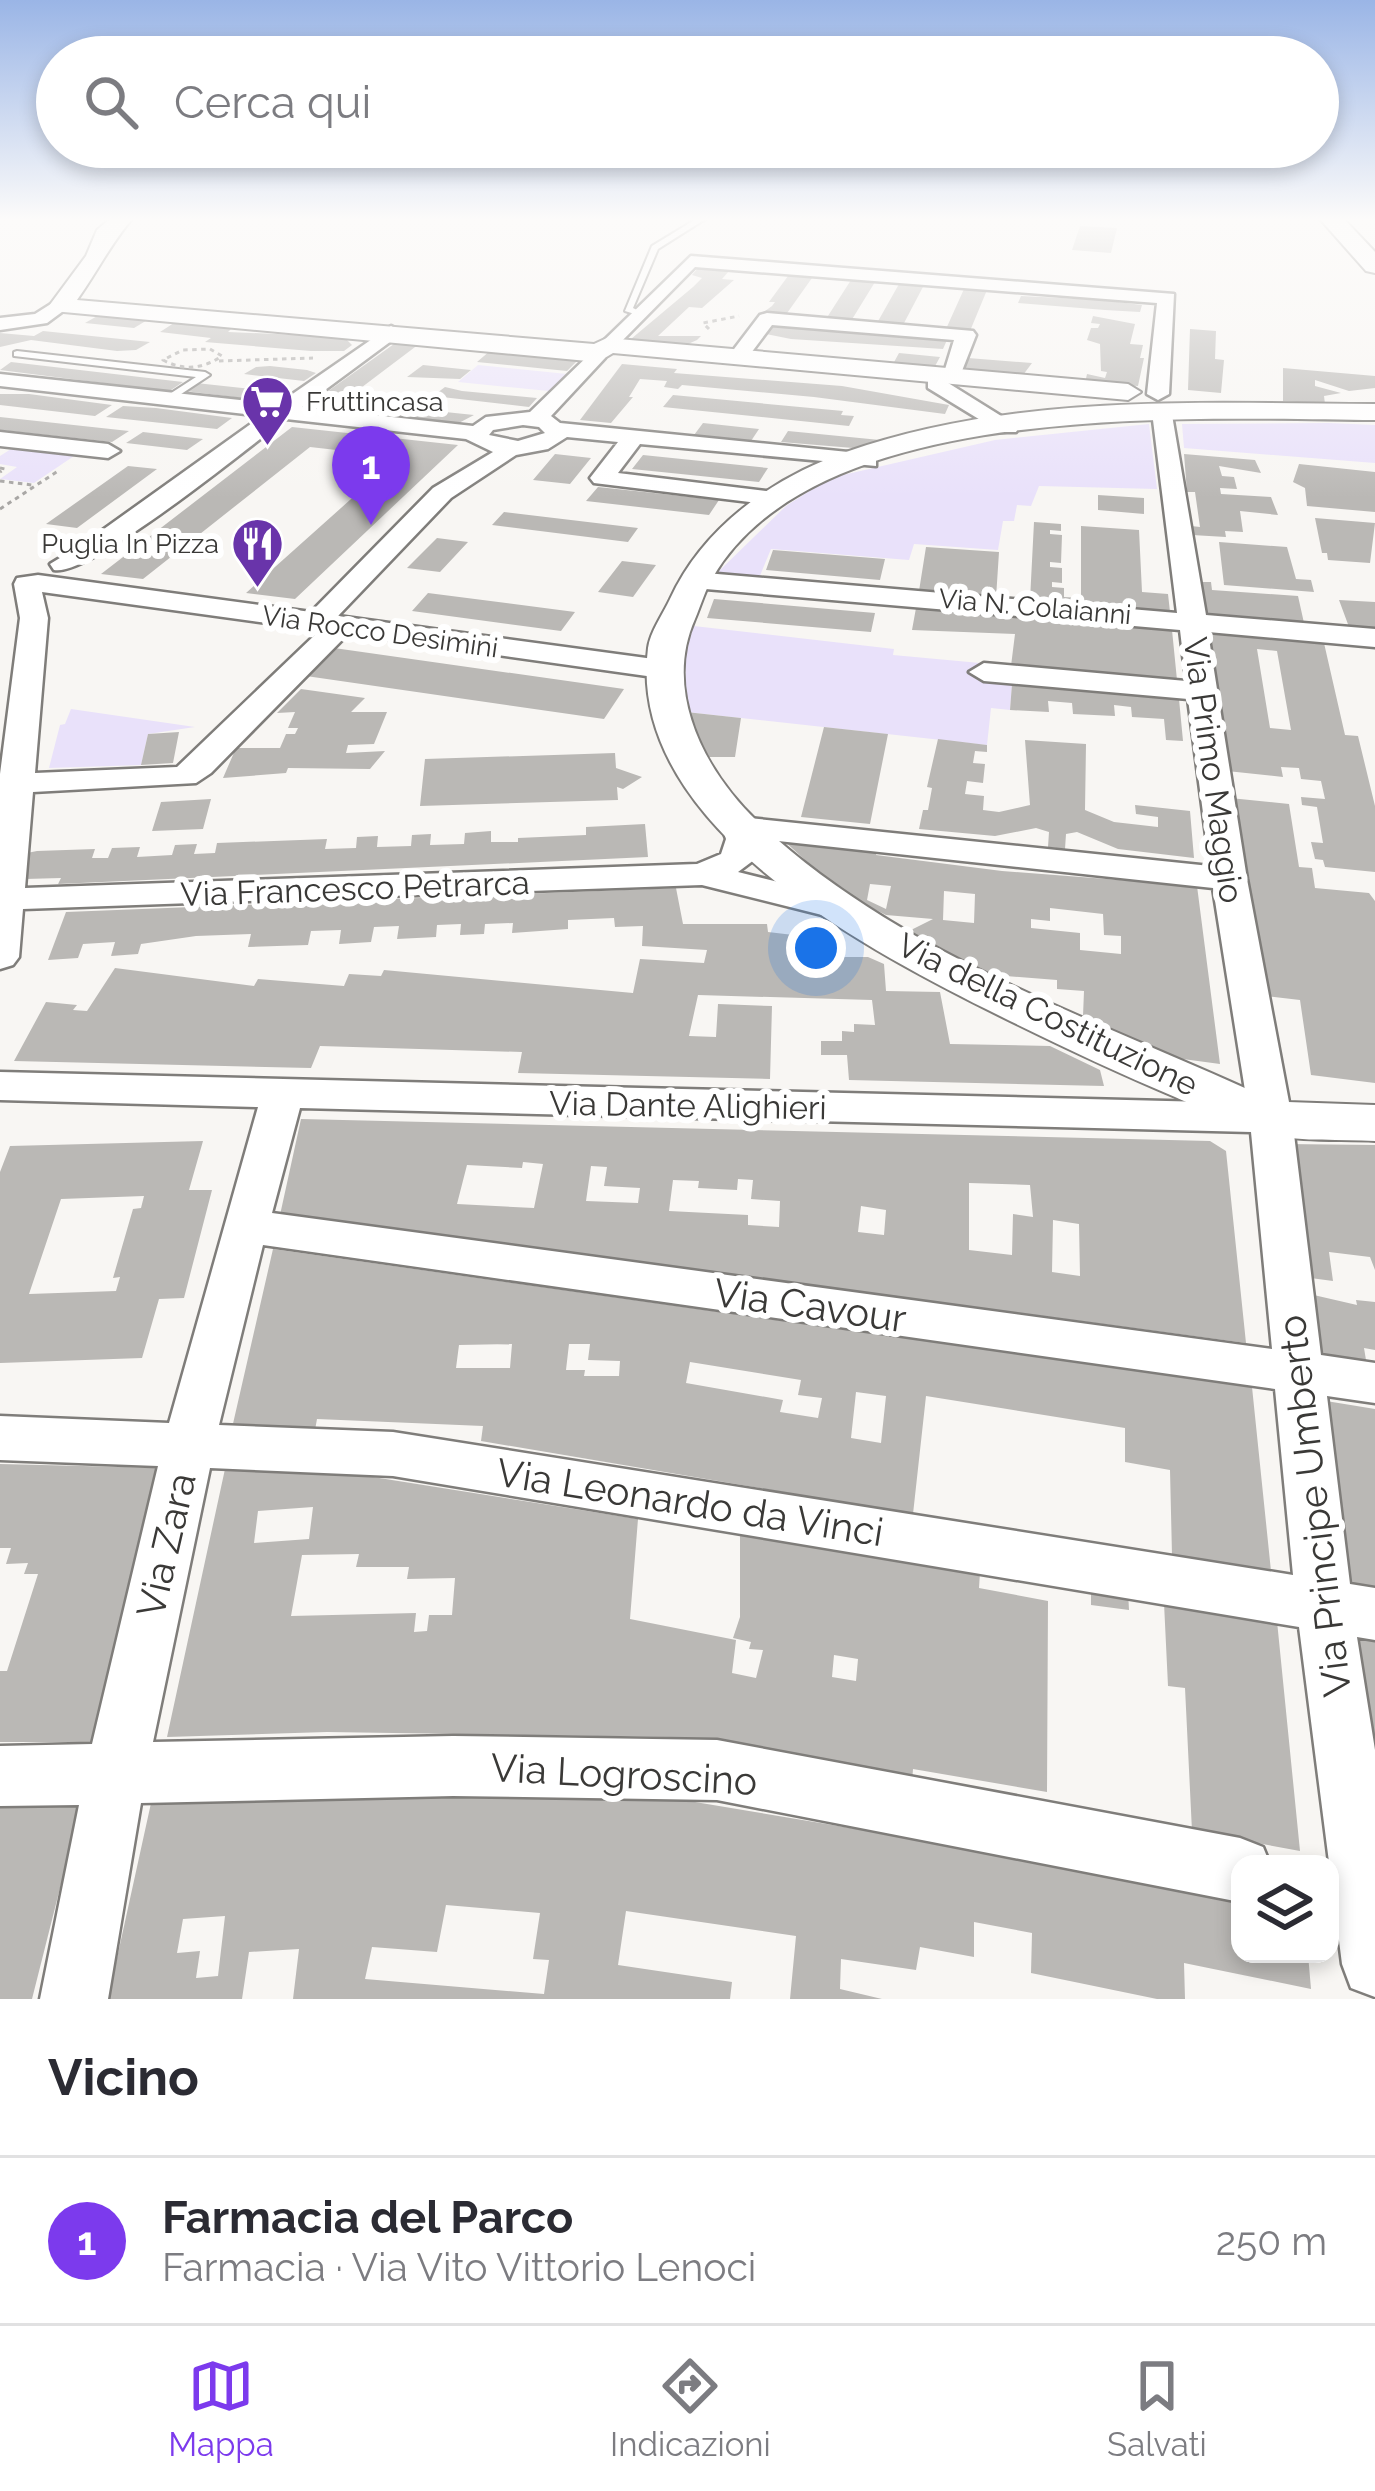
<!DOCTYPE html>
<html lang="it">
<meta charset="utf-8">
<style>
body{margin:0;font-family:Raleway,sans-serif;background:#f2f2f3;color:#2b2b33}
.controls{position:absolute;right:36px;bottom:36px;display:grid;overflow:hidden;border-radius:24px;box-shadow:0 6px 18px #0003}
.controls button{width:108px;height:108px;display:grid;place-items:center;padding:0;border:0;border-bottom:3px solid #e1e1e2;background:#fff;color:#2b2b33;font:60px sans-serif}
.you{position:absolute;left:816px;top:948px;width:42px;height:42px;margin:-30px;border:9px solid #fff;border-radius:50%;background:#1a73e8;box-shadow:0 0 0 18px #1a73e833}
.badge{display:grid;place-items:center;width:78px;height:78px;border-radius:50%;background:#7c3aed;color:#fff;font-size:39px;font-weight:700}
.pin{position:absolute;translate:-50% -99px;filter:drop-shadow(0 3px 6px #0008)}
.pin::after{content:'';position:absolute;top:63px;width:42px;height:36px;background:inherit;clip-path:polygon(0 0,100% 0,50% 100%)}
.list{margin:0;padding:0;list-style:none}
h2{display:flex;justify-content:space-between;align-items:center;height:156px;margin:0;padding:0 48px;font-size:51px}
h2 small{font-size:39px;font-weight:400;color:#7c7c81}
.list li{display:grid;grid-template-columns:78px 1fr auto;gap:36px;align-items:center;box-sizing:border-box;height:168px;padding:0 48px;border-top:3px solid #e1e1e2}
.list b{display:block;font-size:45px;white-space:nowrap}
.list p{margin:0;font-size:39px;white-space:nowrap;color:#7c7c81}
.list em{font-size:39px;font-style:normal;color:#7c7c81}
.icon{flex:none;width:66px;height:66px;fill:none;stroke:currentColor;stroke-width:2;stroke-linecap:round;stroke-linejoin:round}
.map{position:relative;flex:none;width:1375px;height:1999px;overflow:hidden}
.search{position:absolute;background:#fff;box-shadow:0 6px 18px #0003;left:36px;right:36px;top:36px;height:132px;display:flex;align-items:center;gap:30px;box-sizing:border-box;padding:0 42px;border-radius:66px;color:#7c7c81;font-size:45px}
.sheet{height:324px;background:#fff}
nav{display:flex;justify-content:space-around;align-items:center;box-sizing:border-box;height:168px;border-top:3px solid #e1e1e2;background:#fff;font-size:33px;color:#7c7c81}
nav a{display:grid;justify-items:center;gap:6px}
nav .on{color:#7c3aed}
.map>svg:first-child{display:block}
</style>
<div class="map">
<svg width="1375" height="1999" viewBox="0 0 1375 1999">
<rect width="100%" height="100%" fill="#f8f6f3"/>
<path fill="#e9e1fa" d="M478,365l89,9 -18,17 -91,-9z
M1328,423l47,2v38l-191,-15 -2,-24z
M1149,424l8,65 -118,-3 -8,20 -14,-1 -3,16h-11l-5,29 -84,-6 -5,16 -138,-11 -12,29 -42,-5 69,-67 44,-28 165,-38z
M11,449l63,7 -40,27 -34,-4 17,-12 -17,-3v-8z
M685,625l209,24 -1,6 87,8 2,18 30,3 -2,26 -19,-2 -4,37 -301,-33z
M71,709l124,18 -47,7 -7,31 -92,3 11,-43 5,-1z"/>
<path fill="#bab8b5" fill-rule="evenodd" d="M1080,226l37,2 -6,25 -39,-3z
M698,268l31,3 -7,8 12,1 -32,28 -13,-1 -31,29h43l-4,4 -9,4 -57,-5 62,-52 9,-9 -10,-3z
M788,276l24,2 -27,38 -24,-2 11,-8 3,-4h-6z
M851,280l24,2 -24,39 -25,-2z
M899,284l25,1 -21,40 -26,-2z
M964,289l23,1 -17,41 -24,-2z
M1021,296l81,4 40,5 -2,7 -35,-2 -87,-7z
M99,315l50,4 -15,9 -49,-5z
M1093,316l42,8 -5,20 13,1 -3,13h4l-6,28 -53,-3 2,-9 18,4 2,-6 -6,-1 -1,-27 -13,-4 4,-12h7l2,-4 -9,-1z
M177,321l53,4 -6,4h7l-3,3 116,5 8,8 -8,6h-33l-106,-9 6,-4 -51,-6z
M772,326l122,11 53,3 -4,9 -152,-10 -25,-5z
M1190,329l26,2 -1,28 9,1 -3,33 -33,-3z
M43,331l107,11 -14,8 -19,1 -86,-11 -31,7v-14l34,3z
M401,339l22,2 -94,71 -26,-3z
M491,350l88,9 -12,12 -90,-9z
M899,353l41,4 -6,11 -41,-4z
M968,358l64,5 -9,12 -60,-6z
M11,362l172,20 -12,8h-13l-158,-20z
M622,364l55,5 -3,4 168,13 107,19 -4,9 -131,-17 -132,-12 -4,4 -14,-2 3,-6 -27,-2 -11,18h4l-22,26 -31,-3z
M423,365l48,5 -11,9 -53,-2z
M270,366l37,4 9,3 -12,8 -60,-7 12,-7z
M1283,368l92,8v12l-26,3 -34,-11v6l26,7 -17,3 1,8 -42,-3z
M196,383l92,10 -14,9 -89,-11z
M445,387l17,4 75,7 -8,9 -96,-11z
M0,394h29l83,11 -17,11 -95,-11z
M673,395l170,16 -2,4 13,1 -5,10 -186,-19z
M378,405l96,10 -19,10 -87,-12z
M123,406l33,2 76,10 -15,11 -111,-12z
M0,417l129,14 -17,11 -112,-12z
M703,423l56,6 -8,12 -57,-6z
M292,427l166,18 -163,154 -49,-6 152,-136 -88,-10 -167,132 -42,-5z
M788,431l92,9 -3,6 -12,3 -84,-7z
M143,432l60,7 -16,11 -61,-7z
M555,454l36,4 -21,26 -37,-4z
M1184,454l71,6 6,13 -42,-7 3,10 12,1 3,12 -17,-1 1,6 50,3 7,18 -38,-4 3,21 -18,-1 1,6 -34,-2 -1,-9 9,1 -5,-35h-8z
M643,455l125,13 -9,14 -127,-13z
M1299,464l76,8v40l-68,-6 -2,-18 -12,-6z
M128,466l29,3 -80,59 -31,-4z
M598,487l121,13 -10,15 -123,-14z
M1098,495l46,3v16l-46,-4z
M504,512l134,16 -10,14 -136,-17z
M1315,518l60,5 -5,40 -42,-3 -1,-7h-5z
M1034,522l27,2v7l-11,-1v4l12,1 -1,28 -11,-1v5l12,1v15l-10,-1v5l12,1v9l17,1v-72l58,4 3,62 26,2 2,18 -140,-12z
M437,538l31,4 -28,30 -33,-4z
M1219,542l68,5 9,32 15,1 3,12 -90,-7z
M926,547l73,5 -3,46 -77,-7z
M773,550l112,9 -5,21 -114,-10z
M622,561l34,4 -23,32 -35,-5z
M1200,582h11l1,8 86,6 6,27 -100,-8z
M428,593l147,19 -14,19 -149,-20z
M714,599l161,14 -4,19 -164,-14z
M1339,600l36,2v26l-26,-1z
M916,608l256,22 5,50 -166,-14 4,-32 -103,-4z
M1210,633l114,10 21,92 13,1 17,70v66l-50,-5 -2,-7 -8,-1 -4,-17 12,1 -6,-36 -15,-2 -1,-8 24,2 -4,-18 -20,-2 -2,-11 -18,-1 2,10 -56,-6zM1257,649l20,2 14,79 -21,-2z
M334,648l290,41 -20,30 -298,-43z
M1012,684l167,15 4,42 -17,-1 -2,-21 -32,-2 -1,-10 -17,-2 1,11 -42,-2 -1,-11 -24,-2 1,11 -39,-2z
M301,689l64,9 -14,14h36l-13,32 -26,1 -2,8 39,-2 -15,18 -82,-1 -2,5 -63,5 13,-30h44l6,-14h9l3,-6h-10l7,-16 -18,1z
M686,712l55,6 -6,39h-31z
M824,727l64,7 -18,90 -69,-7z
M179,732l-6,31 -32,2 7,-31z
M938,739l49,6v7l-12,-1 -2,12 12,1 -2,19 -16,-2 -2,13 19,2 -1,14 16,2 31,-7 -5,-65 61,4 -1,66 29,12 44,5v-10l-22,-3 -1,-9 55,6 4,47 -76,-9 -41,-17 -11,2 -1,15 -17,-2 1,-15 -13,-4 -41,8 -76,-7 4,-19h5l4,-22 -5,-1z
M615,753l1,15 26,9 -19,12 -6,-2 1,13 -198,6 5,-47z
M1230,798l59,6 10,63 13,1 3,20 54,5 6,8v182l-64,-8 -11,-75 -43,-5z
M211,799l-8,30 -51,2 9,-29z
M645,824l3,33 -590,27 3,-6 -36,1 2,-26 10,-2 58,-2 -3,9h16l4,-10 28,-1 -3,10 35,-2 3,-10 22,-1 -3,10 21,-1 2,-10 110,-4 -2,10 31,-1 1,-11 21,-1 -1,11 34,-1 1,-11 19,-1 -1,11 34,-1 1,-11 26,-2v11h27v-4l68,-3v-8z
M780,837l98,11 -2,7 126,16 195,15 23,178 -52,-7 -85,-41 1,-25 -27,-2v-9l-75,-6 -75,-42 26,-13 -47,-4 -20,-10 -47,-32zM870,884l21,2 -5,23 -19,-9zM944,891l31,3 -1,29 -31,-3zM1050,908l53,6 1,21 17,1v18l-41,-4v-17l-49,-5v-9l19,2z
M676,888l7,36h84l1,8 51,6v19h49l16,7 2,27 54,1 10,52 100,2 50,24 4,16 -255,-6 -2,-25h-26v-14h21v-10l12,1v-8l21,1 -3,-25 -174,-5 -9,41 27,1 2,-33 54,2 -2,73 -252,-6 4,-21 -202,-6 -9,22 -297,-7 32,-59 31,3 -4,5 14,1 28,-43 139,18 4,-7 86,7 5,-12 32,2 3,-6 249,23 7,-34 64,4 3,-13 -65,-4 1,-20 -28,1 -1,-9 -46,2v9l-56,4 1,-10 -28,1 -1,10 -24,1 1,-11 -24,1 -1,12 -39,2 2,-13 -25,1 -3,15 -32,2 2,-14 -30,1 -3,14 -60,2 3,-13 -55,2 -55,8 -3,10 -27,2 4,-14 -32,2 -5,14 -30,2 18,-48z
M301,1119l909,22 16,10 20,192 -966,-128zM523,1162l20,2 -9,44 -77,-4 10,-39 55,3zM591,1166l16,1 -3,19 36,2 -2,15 -52,-2zM738,1179l15,1 -2,19 29,2 -1,26 -31,-2v-10l-79,-4 4,-31 26,1 -1,7 39,2zM969,1183l61,2 3,32 -20,-3 -1,41 -43,-5zM861,1206l25,4 -2,25 -26,-3zM1053,1220l26,4 1,52 -28,-4z
M203,1141l-14,49h23l-28,108 -25,1 -17,59 -142,5v-191l10,-26zM144,1196l-3,12 -8,1 -20,69 7,-1 -4,14 -87,3 32,-95z
M1284,1144l91,1v125l-5,-13 -41,-5 4,29 -30,-4z
M273,1249l979,138 19,184 -99,-16 -2,-85 -45,-8v-34l-199,-32 -13,118 -432,-73 2,-15 -166,-7 -2,11 -83,-2zM512,1344l-2,24h-54l3,-23zM569,1344h21l-2,16 32,1 -1,15h-35l1,-6h-19zM690,1362l111,18 -3,15 24,3 -4,20 -38,-6 3,-12 -97,-17zM856,1392l30,4 -5,47 -30,-5z
M1305,1293l52,12 -1,-5 19,2v48l-11,-2 2,12 -53,-8z
M1320,1400l55,9v181l-28,-4z
M0,1464l166,4 -69,274h-97v-71h7l31,-97h-14l4,-11 -22,1 5,-16h-11z
M225,1469l148,8 265,42 -8,100 106,21 -4,33 24,5 7,-28 -14,-1 2,-7 -18,-4 7,-21v-82l240,37 -1,16 69,13 -1,191 -134,-23 -1,14 -241,-46 -344,-5 -160,5zM313,1507l-4,32 -55,4 4,-32zM359,1554l-3,13h53l-2,12 48,-1 -3,37h-23l-2,16 -13,1 2,-19 -125,3 11,-61zM834,1655l24,4 -2,22 -24,-4z
M1091,1586l37,5 1,19 -38,-5z
M1164,1603l113,18 23,230 -108,-20 -7,-143 -17,-2z
M1354,1637l21,3v127z
M635,1792l605,101v61h68l3,35 -127,-26 1,36h-28l-126,-26 1,-40 -58,-11v35l-54,-10 -4,23 -75,-11 -1,30 42,10h-92l6,-63 -170,-25 -8,54 114,17 -2,17h-437l6,-50 -50,3 -7,47h-134l45,-205zM446,1905l94,8 -7,46 16,1 -5,34 -179,-15 7,-32 65,5zM225,1916l-7,60 -22,2 4,-27 -23,2 6,-34z
M84,1793l-52,206h-32v-203z"/>
<g fill="none" stroke-linecap="round" stroke-linejoin="round">
<defs>
<path id="service" d="M698,218h9l-49,31 -25,59 8,4v4l-16,-5 27,-65z
M17,351l188,21 5,3 -41,27 -5,-3 1,-2 31,-20 -182,-21v-4z"/>
<path id="minor" d="M691,256l483,38 -5,100 -11,6 -11,-6 10,-91 -462,-36 -81,82 -8,2 -1,7 -54,58 9,7 308,31 8,2v10l-236,-22 -22,29 165,20 3,5 -12,7 -180,-22 -4,-5 28,-36 -51,-5 -19,12 -32,6 -65,43 -113,118 323,44 10,3 5,6 -5,6 -10,3 -313,-44 -137,139 -15,10 -163,9 -8,96 672,-24 24,-10 5,-15 -4,-12 5,-7 12,-3 471,49 -22,-167 -204,-18 -15,-9 15,-9 202,18 -6,-51 -486,-42 -13,-8 13,-8 483,41 -24,-193 3,-5h16l34,200 169,14v18l-167,-15 39,247 45,239 29,237 54,8v40l-48,-7 23,188 25,4v52l-18,-3 18,113v247l-24,-9 -9,-24 -43,-337 -906,-151 -183,-8 -57,274 300,-6 264,4 523,98 23,9 7,17h-30v38l-523,-102 -264,-4 -312,7 -33,196h-68l39,-194 -79,1v-60l92,-2 66,-278 -158,-6v-44l169,7 89,-316 -258,-7v-28l1247,31 -34,-215 -453,-49 -6,21 -16,12 117,29 5,8 -5,8 -13,3 -140,-35 -679,24 -4,48 -6,8 -13,4v-195l20,-156 -6,-34 3,-6 21,-3 273,37 122,-124 60,-36 -27,-13 -180,-20c-36,27 -197,159 -232,151l-4,-6 33,-20 179,-128 -262,-30v-12l278,30 113,-78 10,6 -3,4 -96,71 171,19 13,-9 44,-5zM523,425l16,2 6,6 -27,8 -29,-6 4,-5zM42,592l262,36 14,4 -141,135 -142,6 13,-155zM300,1108l951,24 21,217 -1000,-136zM263,1245l1012,144 18,186 -900,-143 -174,-7z
M54,302l16,4 -23,17 -47,7v-12l35,-4z
M767,313l206,18 3,4 -16,41 -15,5 74,46 -3,5h-16l-72,-44v-8l14,-1 12,-39 -182,-15 -27,36h-14l-3,-4 32,-42z
M0,432l108,12 12,7 -12,7 -108,-12z"/>
<path id="tertiary" d="M111,218h22c-22,25 -36,54 -56,82l517,44 13,-6 521,46 13,8 -13,8 -515,-47 -15,9 -545,-51 -4,-5 37,-50 11,-26z
M1375,404v16c-180,-1 -557,-23 -662,157 -8,13 -12,28 -18,42 -32,72 9,151 62,202 138,131 328,194 499,272l32,9 87,3v36c-36,-2 -73,1 -108,-7 -33,-8 -62,-24 -92,-37 -64,-27 -127,-57 -189,-88 -129,-65 -360,-188 -338,-361 2,-16 15,-34 22,-49 33,-72 102,-121 176,-147 167,-59 354,-49 529,-48z"/>
<path id="secondary" d="M1319,218h24l32,34v21l-9,-2z"/>
</defs>
<use href="#service" stroke="#7f7d7a" stroke-width="4"/>
<use href="#minor" stroke="#7f7d7a" stroke-width="5"/>
<use href="#tertiary" stroke="#7f7d7a" stroke-width="4"/>
<use href="#secondary" stroke="#7f7d7a" stroke-width="4"/>
<path stroke="#a8a6a4" stroke-width="3" stroke-dasharray="4.5 4.5" stroke-linecap="butt" d="M709,329l-6,-6 36,-7
M210,349l12,7c-19,13 -39,15 -59,4l20,-10z
M219,361l94,-3
M0,468l5,1 -5,3
M0,481l32,4
M0,509l58,-38"/>
<use href="#service" fill="#fff" fill-rule="evenodd"/>
<use href="#minor" fill="#fff" fill-rule="evenodd"/>
<use href="#tertiary" fill="#fff" fill-rule="evenodd"/>
<use href="#secondary" fill="#fff" fill-rule="evenodd"/>
</g>
<linearGradient id="sky" x2="0" y2="1"><stop stop-color="#9ab5e6"/><stop offset="0.44" stop-color="#fcfbfa"/><stop offset="1" stop-color="#fcfbfa" stop-opacity="0"/></linearGradient>
<rect width="1375" height="498" fill="url(#sky)"/>
<defs>
<symbol id="supermarket-pin" viewBox="-11 -11 22 30"><path d="M0 17L-7.5 6A9.5 9.5 0 1 1 7.5 6Z" fill="#6934aa" stroke="#fff"/><path d="M-6-5.5h2.5l.6 2H6L4.5 2H-2.5L-4.4-4H-6ZM-1.5 3.2a1.3 1.3 0 1 0 .1 0ZM3 3.2a1.3 1.3 0 1 0 .1 0Z" fill="#fff"/></symbol>
<symbol id="restaurant-pin" viewBox="-11 -11 22 30"><path d="M0 17L-7.5 6A9.5 9.5 0 1 1 7.5 6Z" fill="#6934aa" stroke="#fff"/><path d="M-5-6h1v4h1v-4h1v4h1v-4h1v5L-1.5 .5V6h-2V.5L-5-1ZM5-6V6H3V1.5H1.5Q1.5-4 5-6Z" fill="#fff"/></symbol>
</defs>
<g fill-rule="evenodd">
<use href="#supermarket-pin" x="238" y="372" width="59" height="81"/>
<use href="#restaurant-pin" x="228" y="514" width="59" height="81"/>
</g>
<g text-anchor="middle" stroke-width="12" stroke-linejoin="round" paint-order="stroke">
<g font-size="27" fill="#3a3937" stroke="#fff" text-anchor="start">
<text x="306" y="411">Fruttincasa</text>
<text x="219" y="553" text-anchor="end">Puglia In Pizza</text>
</g>
<g font-size="27" fill="#3a3937" stroke="#fff">
<text transform="translate(1035 607) rotate(5)" y="9">Via N. Colaianni</text>
<text transform="translate(380 632) rotate(8)" y="9">Via Rocco Desimini</text>
</g>
<g font-size="33" fill="#3a3937" stroke="#fff">
<text transform="translate(1214 770) rotate(82)" y="12">Via Primo Maggio</text>
<text transform="translate(355 888) rotate(-2)" y="12">Via Francesco Petrarca</text>
<text transform="translate(1048 1014) rotate(26)" y="12">Via della Costituzione</text>
<text transform="translate(688 1105) rotate(1)" y="12">Via Dante Alighieri</text>
</g>
<g font-size="39" fill="#3a3937" stroke="#fff">
<text transform="translate(810 1305) rotate(8)" y="14">Via Cavour</text>
<text transform="translate(690 1502) rotate(9)" y="14">Via Leonardo da Vinci</text>
<text transform="translate(1314 1506) rotate(-97)" y="14">Via Principe Umberto</text>
<text transform="translate(166 1545) rotate(-77)" y="14">Via Zara</text>
<text transform="translate(624 1774) rotate(3)" y="14">Via Logroscino</text>
</g>
</g>
</svg>
<div class="controls">
<button><svg class="icon" aria-label="layers" viewBox="0 0 24 24"><path d="M12 4l9 5-9 5-9-5zM3 14l9 5 9-5"/></svg></button>
</div>
<div class="you"></div>
<div class="pin badge" style="left:371px;top:525px">1</div>
<div class="search"><svg class="icon" aria-label="search" viewBox="0 0 24 24"><circle cx="10" cy="10" r="6"/><path d="M15 15l6 6"/></svg>Cerca qui</div>
</div>
<section class="sheet">
<h2>Vicino<small></small></h2>
<ul class="list">
<li><span class="badge">1</span><div><b>Farmacia del Parco</b><p>Farmacia · Via Vito Vittorio Lenoci</p></div><em>250 m</em></li>
</ul>
</section>
<nav>
<a class="on"><svg class="icon" aria-label="map" viewBox="0 0 24 24"><path d="M3 6l6-2 6 2 6-2v14l-6 2-6-2-6 2zM9 4v14M15 6v14"/></svg>Mappa</a>
<a><svg class="icon" aria-label="directions" viewBox="0 0 24 24"><path d="M12 3l9 9-9 9-9-9zM9 14v-3h6M13 9l2 2-2 2"/></svg>Indicazioni</a>
<a><svg class="icon" aria-label="saved" viewBox="0 0 24 24"><path d="M7 4h10v16l-5-4-5 4z"/></svg>Salvati</a>
</nav>
